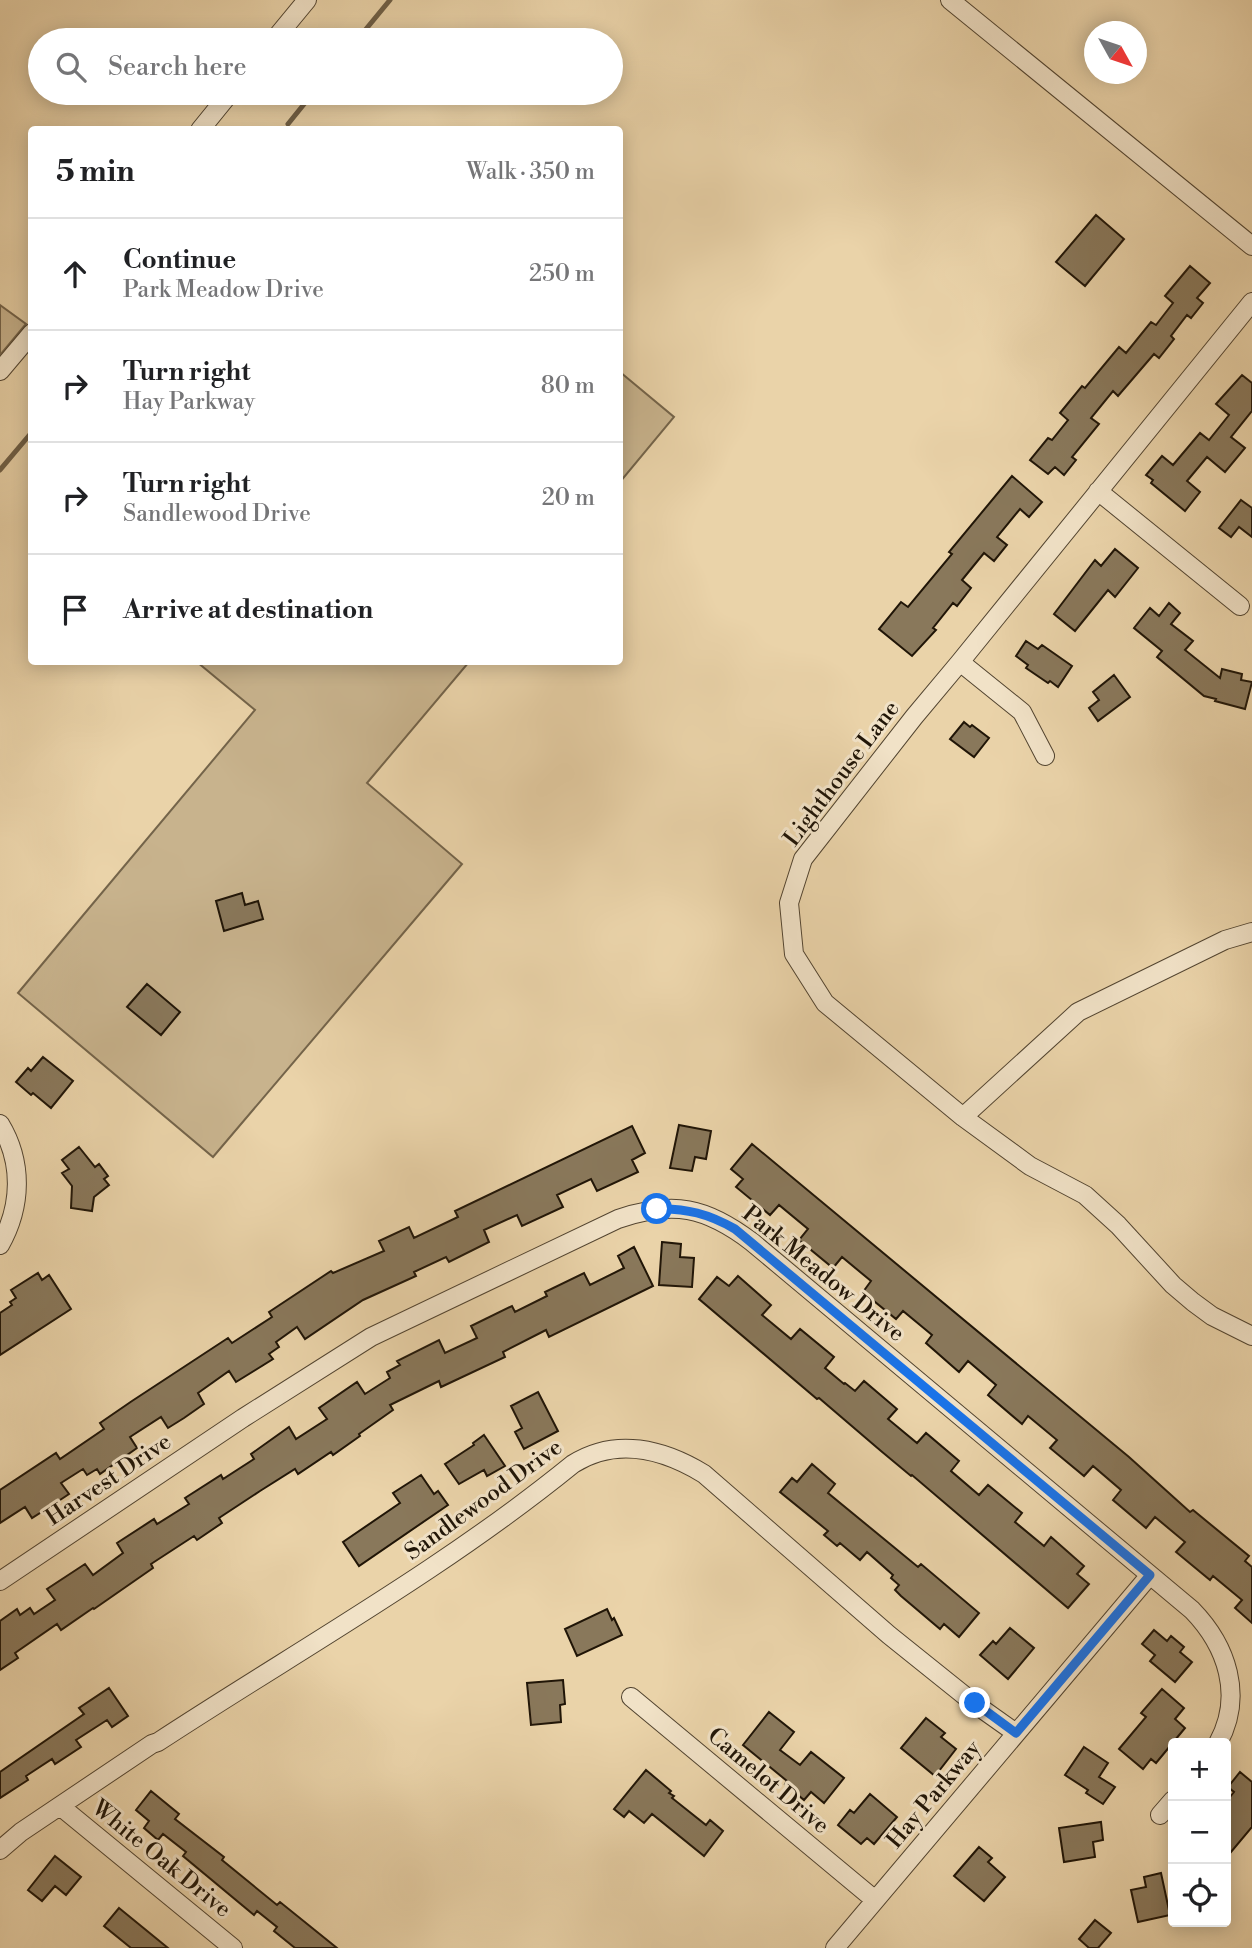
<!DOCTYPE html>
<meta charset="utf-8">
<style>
body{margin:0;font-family:"Libre Bodoni",serif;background:#f6f6f6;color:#202124}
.controls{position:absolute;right:21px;bottom:21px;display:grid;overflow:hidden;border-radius:7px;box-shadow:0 4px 18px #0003}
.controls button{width:63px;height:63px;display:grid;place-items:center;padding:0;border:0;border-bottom:2px solid #e0e0e0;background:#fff;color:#202124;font:35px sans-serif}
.compass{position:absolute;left:1084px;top:21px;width:63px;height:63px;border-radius:50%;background:#fff;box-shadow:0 4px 18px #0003;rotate:130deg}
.stop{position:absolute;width:21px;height:21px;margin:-16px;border:5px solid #1a73e8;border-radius:50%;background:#fff}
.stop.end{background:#1a73e8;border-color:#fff;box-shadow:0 2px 7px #0008}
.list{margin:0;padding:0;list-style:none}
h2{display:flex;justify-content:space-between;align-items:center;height:91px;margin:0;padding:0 28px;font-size:30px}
h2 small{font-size:23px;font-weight:400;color:#757577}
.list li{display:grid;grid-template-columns:46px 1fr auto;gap:21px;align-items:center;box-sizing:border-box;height:112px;padding:0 28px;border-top:2px solid #e0e0e0}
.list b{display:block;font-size:26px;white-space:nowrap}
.list p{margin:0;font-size:23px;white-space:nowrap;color:#757577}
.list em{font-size:23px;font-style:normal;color:#757577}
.icon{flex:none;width:38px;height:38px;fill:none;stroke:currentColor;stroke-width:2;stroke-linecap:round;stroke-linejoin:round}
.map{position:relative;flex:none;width:1252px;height:1948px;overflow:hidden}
.search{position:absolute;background:#fff;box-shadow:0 4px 18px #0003;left:28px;top:28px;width:595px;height:77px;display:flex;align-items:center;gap:18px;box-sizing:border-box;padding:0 24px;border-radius:38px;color:#757577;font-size:26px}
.panel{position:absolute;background:#fff;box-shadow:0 4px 18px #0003;left:28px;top:126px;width:595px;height:539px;border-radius:7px}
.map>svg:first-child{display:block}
</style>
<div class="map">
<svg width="1252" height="1948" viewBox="0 0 1252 1948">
<rect width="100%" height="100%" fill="#ead3a9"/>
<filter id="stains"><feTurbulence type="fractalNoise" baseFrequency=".00286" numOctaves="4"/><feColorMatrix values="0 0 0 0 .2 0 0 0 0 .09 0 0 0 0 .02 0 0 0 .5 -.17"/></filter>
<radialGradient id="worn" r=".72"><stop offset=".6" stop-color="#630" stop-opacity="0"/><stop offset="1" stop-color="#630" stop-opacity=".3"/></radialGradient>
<path fill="#c8b38d" stroke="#74644a" stroke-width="2" d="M0,305l26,19 -26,31z
M620,372l54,45 -54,65z
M197,662h272l-102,121 95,81 -249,293 -195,-164 237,-283z"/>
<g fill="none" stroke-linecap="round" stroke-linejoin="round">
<path stroke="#706047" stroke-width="5" d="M357,40l33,-40
M288,124l25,-31
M0,470l32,-38"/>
</g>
<path fill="#89785b" stroke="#201507" stroke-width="2" d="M1096,215l28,24 -39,47 -29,-24z
M1190,266l20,17 -13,15 6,5 -12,15 -4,-3 -16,21 3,3 -15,19 -5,-4 -36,42 -5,-5 -22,27 8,6 -27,33 4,3 -12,15 -9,-8 -7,7 -18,-14 18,-22 4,2 16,-20 -8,-7 22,-27 3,2 34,-41 7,6 25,-31 5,3 17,-22 -8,-7z
M1242,375l10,8v28l-21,26 14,11 -20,24 -18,-15 -20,24 13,11 -15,19 -34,-28 2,-3 -7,-5 16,-19 11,9 27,-32 9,7 20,-25 -13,-11z
M1012,476l30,26 -13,15 -9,-8 -23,28 10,8 -13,16 -10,-8 -22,27 9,8 -14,18 -4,-3 -20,25 3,2 -24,26 -33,-27 22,-27 7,5 44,-53 -3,-2z
M1241,500l11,8v29l-13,-10 -8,10 -12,-9z
M1115,549l23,19 -23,29 -7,-7 -33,41 -21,-17 41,-54 6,6z
M1169,603l11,10 -9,11 22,17 -8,9 35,28 2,-9 20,5 -1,6 11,2 -7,27 -30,-8 1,-2 -12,-3 -47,-39 5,-6 -28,-23 16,-20 9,8z
M1026,641l12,8 4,-4 30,21 -14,21 -8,-6 -2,2 -22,-15 2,-3 -12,-9z
M1114,675l16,22 -32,24 -9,-13 10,-8 -6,-8z
M964,722l6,5 2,-2 17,13 -15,19 -24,-18z
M242,893l3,12 13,-4 5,18 -39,12 -8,-30z
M147,984l33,28 -19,23 -34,-28z
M43,1057l30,24 -22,27 -18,-15 -2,2 -15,-13 12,-14 3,3z
M679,1125l32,6 -5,28 -11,-2 -3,14 -22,-3z
M632,1126l13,27 -13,7 6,12 -41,19 -6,-12 -34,16 6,12 -41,19 -5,-11 -33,15 5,12 -40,20 -3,-5 -32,15 2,4 -53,24 -58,39 -8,-12 -21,15 3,5 -10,7 4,5 -37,23 -7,-11 -31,22 6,11 -20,14 -16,10 -7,-11 -31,20 7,11 -37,26 -3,-5 -10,6 -4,-6 -22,14 8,11 -15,10 -22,14 -7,-11 -25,16v-33l56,-37 4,6 44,-30 -4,-6 32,-22 96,-63 4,5 40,-26 -3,-5 62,-41 2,2 51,-22 -5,-10 30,-14 5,11 44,-21 -3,-6z
M752,1144l377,313 61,55 3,-2 56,46 -4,5 7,6v56l-17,-15 7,-8 -29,-24 -3,4 -34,-28 9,-10 -30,-25 -9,11 -33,-28 8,-10 -28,-24 -9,10 -34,-28 7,-8 -29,-24 -6,8 -34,-29 8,-10 -28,-24 -9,11 -33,-29 6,-8 -12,-10 -17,-14 -7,8 -33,-27 8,-11 -29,-24 -9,11 -34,-28 9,-11 -29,-24 -9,10 -34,-28 7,-8 -12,-10z
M79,1147l16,20 4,-3 9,12 -4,3 5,6 -15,12 -2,14 -21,-3 1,-22 -10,-13 7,-4 -7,-9z
M662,1242l19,2 -1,13 14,1 -2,29 -33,-2z
M634,1247l19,39 -104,51 -3,-7 -43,22 2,5 -64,30 -2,-6 -49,24 3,5 -34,24 1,2 -27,19 -2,-3 -33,22 -3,-5 -35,22 -41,27 3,5 -25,17 -3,-4 -43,28 2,4 -59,41 -1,-1 -32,22 -4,-6 -42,29 3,5 -18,12v-49l17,-12 3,6 10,-7 4,6 21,-14 -8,-11 38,-25 8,11 30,-22 -6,-10 37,-24 3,5 32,-20 -4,-6 36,-23 2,4 31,-20 -3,-5 38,-27 7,12 31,-20 -8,-11 38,-26 8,12 25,-16 -3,-6 13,-7 -3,-4 42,-21 6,13 32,-15 -6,-12 41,-20 3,6 32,-16 -2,-4 39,-19 6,12 34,-17 -6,-12z
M38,1273l4,7 7,-5 22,34 -71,46v-42l12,-8 -2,-3 6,-4 -5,-8z
M738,1276l33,29 -9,10 29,24 9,-10 34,28 -9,11 19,16 1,-1 10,8 9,-10 33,28 -9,10 29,24 9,-10 33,28 -8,10 28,24 9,-10 34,28 -7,9 29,24 7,-9 33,29 -7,8 12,10 -21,24 -156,-133 -1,1 -30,-25 -62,-53 -2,1 -118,-100 18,-22 12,9z
M538,1392l20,39 -34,18 -9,-17 7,-4 -11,-22z
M484,1435l21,31 -18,10 -3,-6 -25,14 -14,-20 29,-19 -1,-2z
M812,1464l23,20 -7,9 90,74 3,-3 58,49 -20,24 -15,-13 -4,5 -39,-33 -6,-6 4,-5 -8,-7 2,-3 -26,-23 -7,8 -20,-17 -3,3 -13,-11 4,-4 -48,-39 12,-14 5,4z
M421,1475l13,19 4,-3 10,14 -89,61 -16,-24 57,-39 -7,-10z
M607,1609l5,11 2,-2 8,17 -45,21 -12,-27z
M1010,1628l24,20 -26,31 -28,-24 13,-14 3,3z
M1154,1630l13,11 4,-5 13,11 -4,5 12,10 -17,20 -25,-21 5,-6 -13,-11z
M563,1680l2,24 -5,1 1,17 -30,3 -4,-42z
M109,1688l19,28 -16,11 -5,-7 -31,20 5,7 -26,17 -3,-5 -26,17 2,4 -28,18v-26l84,-58 -5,-6z
M1162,1689l22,19 -9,11 10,9 -29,35 -5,-4 -8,10 -24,-20 27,-32 -5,-4z
M769,1712l25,20 -14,18 20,15 11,-13 33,26 -20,25 -13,-11 -7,8 -19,-16 2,-3 -44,-36z
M926,1718l19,15 -4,4 15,12 -21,27 -34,-28z
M1084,1747l24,16 -9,14 16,10 -12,17 -17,-11 2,-3 -23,-15z
M646,1770l25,21 -2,2 5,3 -2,2 34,27 4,-5 13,11 -19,25 -52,-42 -8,9 -15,-12 -5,6 -10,-8z
M1240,1772l12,10v45l-26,31v-56l8,-10 -6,-5z
M151,1791l28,23 -4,5 49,38 -2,3 55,45 3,-3 57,46h-42l-21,-17 3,-4 -20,-16 -3,4 -71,-59 3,-4 -23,-18 -5,6 -14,-12 5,-7 -13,-11z
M870,1794l27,23 -23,27 -7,-6 -6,6 -23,-19 12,-15 4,3z
M1101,1822l2,18 -10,2 2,15 -31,5 -5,-34z
M979,1847l13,11 -4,4 17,15 -21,24 -30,-25z
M55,1856l26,21 -15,18 -11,-9 -13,15 -14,-11z
M1161,1873l9,42 -32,7 -7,-32 15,-3 -2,-10z
M119,1908l49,40h-37l-27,-22z
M1095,1920l16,13 -13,15h-9l-10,-9z"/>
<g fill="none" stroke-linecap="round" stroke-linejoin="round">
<defs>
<path id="minor" d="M950,0l302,246
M274,40l33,-40
M200,130l30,-37
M1252,302l-292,360 -46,55 -111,142 -14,44 5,51 31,49 138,114 67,49 55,29 33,30 55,60 20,17 19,14 40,20
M0,371l32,-38
M1098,491l142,115
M960,662l62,50 23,44
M963,1117l115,-105 147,-72 27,-8
M0,1124c23,38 22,82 0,121
M0,1581l243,-163 128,-81 247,-118c55,-19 88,-12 134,23l440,368c35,36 52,86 26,133
M631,1697l244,203
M60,1806l173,142
M1160,1815l13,-15
M0,1850l21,-18 131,-88 6,-2c139,-91 286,-173 415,-278 43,-27 90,-15 131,10l185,161 86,69 41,29
M835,1948l315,-373"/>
</defs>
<use href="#minor" stroke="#524430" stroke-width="20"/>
<use href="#minor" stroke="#f1e2c7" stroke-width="18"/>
</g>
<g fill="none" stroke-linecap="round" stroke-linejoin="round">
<path stroke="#1a73e8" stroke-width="9" d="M657,1209c29,-1 52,5 78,20l415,346 -134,158 -41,-30"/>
</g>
<g text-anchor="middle" stroke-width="6" stroke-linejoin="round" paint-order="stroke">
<g font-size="23" fill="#201507" stroke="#f1e2c7">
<text transform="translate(841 773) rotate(-53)" y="8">Lighthouse Lane</text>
<text transform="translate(824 1273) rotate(39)" y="8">Park Meadow Drive</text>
<text transform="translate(108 1479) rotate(-34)" y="8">Harvest Drive</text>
<text transform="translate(483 1499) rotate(-36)" y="8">Sandlewood Drive</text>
<text transform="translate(769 1780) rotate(40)" y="8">Camelot Drive</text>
<text transform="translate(933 1794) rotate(-50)" y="8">Hay Parkway</text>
<text transform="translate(162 1858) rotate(39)" y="8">White Oak Drive</text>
</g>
</g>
<rect width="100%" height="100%" filter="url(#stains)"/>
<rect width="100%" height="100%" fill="url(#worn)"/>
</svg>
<div class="controls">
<button>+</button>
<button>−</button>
<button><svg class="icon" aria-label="locate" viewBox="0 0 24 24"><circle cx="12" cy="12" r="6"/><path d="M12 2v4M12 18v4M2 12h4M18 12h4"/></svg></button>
</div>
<svg class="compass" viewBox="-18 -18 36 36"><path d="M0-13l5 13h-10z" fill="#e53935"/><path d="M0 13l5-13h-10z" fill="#757577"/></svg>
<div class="stop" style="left:657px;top:1209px"></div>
<div class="stop end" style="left:975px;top:1703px"></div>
<div class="search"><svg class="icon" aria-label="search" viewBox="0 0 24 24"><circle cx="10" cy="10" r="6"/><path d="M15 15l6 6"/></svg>Search here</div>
<section class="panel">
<h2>5 min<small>Walk · 350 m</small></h2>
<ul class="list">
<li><svg class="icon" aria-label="ahead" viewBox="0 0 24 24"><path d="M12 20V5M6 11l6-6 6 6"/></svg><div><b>Continue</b><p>Park Meadow Drive</p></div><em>250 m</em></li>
<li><svg class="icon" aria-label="right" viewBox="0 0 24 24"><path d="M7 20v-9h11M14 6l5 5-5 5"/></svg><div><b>Turn right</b><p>Hay Parkway</p></div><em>80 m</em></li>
<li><svg class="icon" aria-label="right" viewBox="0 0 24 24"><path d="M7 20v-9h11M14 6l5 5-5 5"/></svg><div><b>Turn right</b><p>Sandlewood Drive</p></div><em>20 m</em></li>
<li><svg class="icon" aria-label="arrive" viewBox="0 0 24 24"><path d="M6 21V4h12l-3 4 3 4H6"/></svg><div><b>Arrive at destination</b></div></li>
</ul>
</section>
</div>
